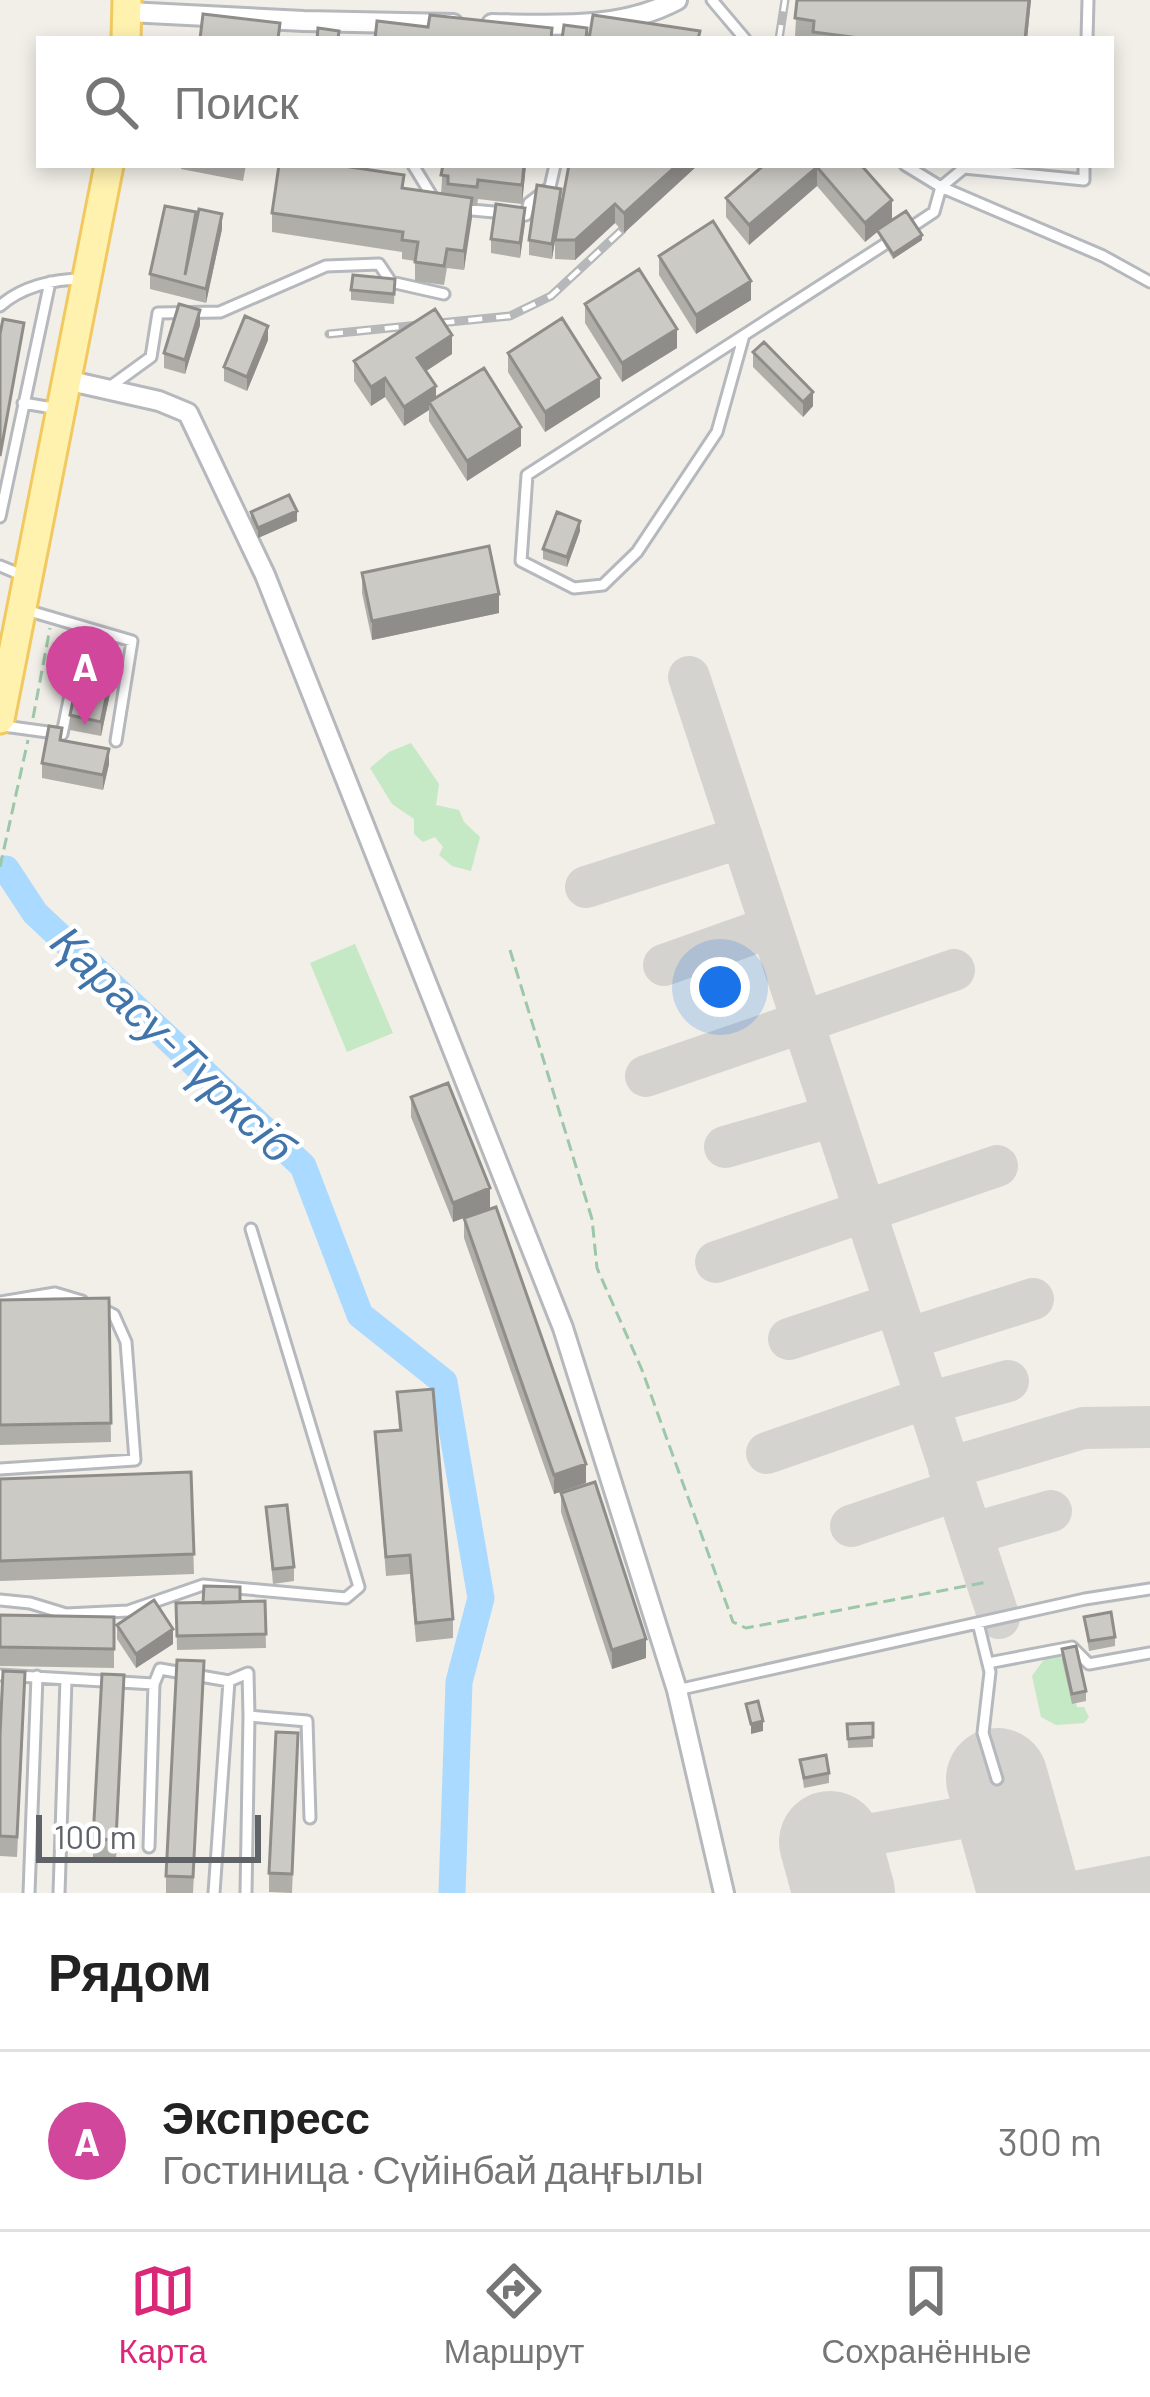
<!DOCTYPE html>
<html lang="ru">
<meta charset="utf-8">
<style>
body{margin:0;font-family:Barlow,sans-serif;background:#f2f2f2;color:#222}
.scale{position:absolute;left:36px;bottom:30px;width:225px;box-sizing:border-box;padding-left:12px;border:6px solid #5f6368;border-top:0;font-size:33px;line-height:42px;white-space:nowrap;color:#5f6368;-webkit-text-stroke:9px #fff;paint-order:stroke}
.you{position:absolute;left:720px;top:987px;width:42px;height:42px;margin:-30px;border:9px solid #fff;border-radius:50%;background:#1a73e8;box-shadow:0 0 0 18px #1a73e833}
.badge{display:grid;place-items:center;width:78px;height:78px;border-radius:50%;background:#db2777;color:#fff;font-size:39px;font-weight:700}
.pin{position:absolute;translate:-50% -99px;filter:drop-shadow(0 3px 6px #0008)}
.pin::after{content:'';position:absolute;top:63px;width:42px;height:36px;background:inherit;clip-path:polygon(0 0,100% 0,50% 100%)}
.list{margin:0;padding:0;list-style:none}
h2{display:flex;justify-content:space-between;align-items:center;height:156px;margin:0;padding:0 48px;font-size:51px}
h2 small{font-size:39px;font-weight:400;color:#767676}
.list li{display:grid;grid-template-columns:78px 1fr auto;gap:36px;align-items:center;box-sizing:border-box;height:180px;padding:0 48px;border-top:3px solid #e0e0e0}
.list b{display:block;font-size:45px;white-space:nowrap}
.list p{margin:0;font-size:39px;white-space:nowrap;color:#767676}
.list em{font-size:39px;font-style:normal;color:#767676}
.icon{flex:none;width:66px;height:66px;fill:none;stroke:currentColor;stroke-width:2;stroke-linecap:round;stroke-linejoin:round}
.map{position:relative;flex:none;width:1150px;height:1893px;overflow:hidden}
.search{position:absolute;background:#fff;box-shadow:0 6px 18px #0003;left:36px;right:36px;top:36px;height:132px;display:flex;align-items:center;gap:30px;box-sizing:border-box;padding:0 42px;border-radius:0px;color:#767676;font-size:45px}
.sheet{height:336px;background:#fff}
nav{display:flex;justify-content:space-around;align-items:center;box-sizing:border-box;height:168px;border-top:3px solid #e0e0e0;background:#fff;font-size:33px;color:#767676}
nav a{display:grid;justify-items:center;gap:6px}
nav .on{color:#db2777}
.map>svg:first-child{display:block}
</style>
<div class="map">
<svg width="1150" height="1893" viewBox="0 0 1150 1893">
<rect width="100%" height="100%" fill="#f1efe8"/>
<path fill="#c5e8c5" d="M411,743l28,41 -3,21 23,5 5,12 16,15 -9,34 -19,-5 -13,-11 4,-8 -8,-10 -12,5 -9,-8v-15l-22,-15 -22,-36 19,-16z
M355,944l38,89 -46,19 -37,-89z
M1063,1654l14,53h7l5,10 -5,6 -28,2 -15,-8 -9,-41 13,-18z"/>
<g fill="none" stroke-linecap="round" stroke-linejoin="round">
<path stroke="#aadaff" stroke-width="27" d="M6,869l29,44 268,253 57,149 84,67 37,216 -22,84 -7,211"/>
<path stroke="#d4d3d0" stroke-width="42" d="M689,677l310,941
M586,887l156,-50
M664,965l107,-38
M646,1076l308,-106
M725,1147l108,-31
M716,1262l281,-96
M789,1339l106,-35
M907,1339l126,-40
M928,1403l80,-22
M767,1453l159,-55
M949,1468l134,-40 67,-1
M851,1526l106,-36
M971,1534l80,-23
M830,1842l174,-32
M1070,1893l80,-16"/>
<path stroke="#d4d3d0" stroke-width="102" d="M997,1779l32,114
M830,1842l14,51"/>
<defs>
<path id="service" d="M712,0l33,39
M1087,39l1,-39
M413,165l22,36
M905,165l36,22 23,-19 120,12v-15
M461,209l65,6 3,-12 21,-16 5,-22
M907,230l27,-18 7,-25 162,69 47,26
M0,306c21,-19 53,-27 82,-27
M744,335l-27,97 -80,120 -34,33 -29,3 -53,-27 6,-86 366,-236
M111,386l40,-29 7,-44 62,-1 106,-46 53,-2 12,18 53,12
M23,403l36,6
M0,517l50,-235
M0,566l22,9
M26,610l106,31 -16,100
M4,726l58,8 22,-107
M0,1302l55,-9 27,8
M0,1469l135,-9 -9,-118 -12,-27 -16,-8
M0,1600l30,3 36,11 62,-3 75,-26 143,13 13,-11 -108,-358
M978,1623l12,49 -7,61 14,46
M988,1663l84,-16 17,17 61,-11
M0,1675l154,9 6,-15 69,12 19,-8 1,43 58,5 3,97
M677,1690l408,-91 65,-10
M149,1847l5,-163
M29,1893l8,-217
M59,1893l7,-214
M214,1893l15,-212
M246,1893l3,-177"/>
<path id="minor" d="M128,12l176,9 149,3
M492,24c63,1 129,6 185,-24
M66,380l93,21 29,12 77,162 298,753 114,362 47,203"/>
<path id="primary" d="M126,39l1,-39
M0,719l109,-554"/>
</defs>
<use href="#service" stroke="#b5b8bc" stroke-width="15"/>
<use href="#minor" stroke="#b5b8bc" stroke-width="24"/>
<use href="#primary" stroke="#f2c960" stroke-width="33"/>
<path stroke="#9cc7a9" stroke-width="3" stroke-dasharray="12 6" stroke-linecap="butt" d="M33,718l17,-90
M0,867l28,-127
M510,950l82,269 5,49 45,102 91,252 13,6 241,-46"/>
<use href="#service" stroke="#fff" stroke-width="9"/>
<use href="#minor" stroke="#fff" stroke-width="18"/>
<use href="#primary" stroke="#fff2af" stroke-width="27"/>
<defs>
<path id="rail" d="M779,39l6,-39
M329,334l181,-18 41,-20 71,-66"/>
</defs>
<use href="#rail" stroke="#b6b7b8" stroke-width="9"/>
<use href="#rail" stroke="#fff" stroke-width="4.5" stroke-dasharray="14" stroke-linecap="butt"/>
</g>
<path fill="#afaea9" d="M797,0h234l-4,39h-222l-10,-2z
M181,165h65l-3,16 -62,-12z
M443,165h83l-4,39 -44,-5 -1,7h-5l-8,64 -17,-2 -3,17 -29,-4v-20l-13,-2v-7l-130,-20v-19l132,-25 37,6z
M569,165h129l-74,68 -9,-10 -40,37 -20,-1v-19z
M764,165h97l31,55 30,20 -29,19 -16,-27 -12,10 -48,-56 -68,59 -23,-28v-19z
M561,204l-9,55 -23,-4v-15z
M525,223l-5,35 -29,-5v-14z
M222,229l-16,74 -56,-14v-15z
M659,256l92,44 -55,34 -37,-59z
M395,279l-1,25 -43,-4v-10z
M585,304l92,44 -55,34 -37,-59z
M200,325l-15,49 -21,-6v-15z
M268,340l-21,51 -23,-10v-14z
M753,352l60,54 -10,11 -50,-50z
M508,353l92,44 -55,35 -37,-60z
M452,354l-26,17 10,27 85,48 -54,35 -38,-60v-11l-25,16 -19,-29 -14,9 -17,-25v-20z
M251,512l46,9 -39,17 -7,-16z
M580,531l-13,36 -24,-8v-10z
M362,573l137,40 -127,27 -10,-47z
M115,670l-14,66 -31,-6v-15z
M42,763l67,1 -6,26 -61,-12z
M411,1097l79,111 -37,14 -42,-105z
M464,1218l122,265 -32,11 -90,-256z
M109,1298l2,144 -111,3v-145z
M397,1392l56,227v19l-37,4 -6,-68 -24,2 -11,-144 24,-2z
M191,1472l3,102 -194,7v-102z
M561,1493l85,165 -34,11 -51,-157z
M266,1507l28,60v14l-21,3z
M265,1601l1,47 -89,2 -1,-47z
M0,1615l114,2v51l-114,-2z
M1084,1617l31,20v9l-26,5z
M117,1625l56,19 -37,24 -19,-29z
M1062,1649l24,42v10l-14,3 -10,-45z
M204,1681l-11,212h-27v-17z
M25,1692l-8,165 -17,-1v-121z
M124,1695l-8,165 -23,-1v-20z
M873,1723v24l-25,1 -1,-24z
M298,1752l-6,141 -23,-1v-19z
M800,1760l29,13v10l-25,5z"/>
<path fill="#8f8d8a" d="M1029,0h2l-4,39h-2z
M524,165h2l-4,39v-19z
M677,165h21l-74,68v-20z
M817,167v19l-68,59v-20z
M561,189v15l-9,55v-15z
M472,198v20l-8,52v-19z
M892,200v20l-27,22v-19z
M615,204v19l-40,37v-20z
M525,208v15l-5,35v-15z
M222,214v15l-16,74v-14z
M922,235v5l-29,19v-5z
M751,281v19l-55,34v-19z
M200,310v15l-15,49v-14z
M268,326v14l-21,51v-14z
M677,329v19l-55,34v-19z
M452,335v19l-35,23v-19z
M385,378v19l-14,9v-19z
M600,378v19l-55,35v-20z
M436,386v19l-7,-3v8l-25,16v-19z
M813,392v14l-10,11v-15z
M521,427v19l-54,35v-20z
M297,511v10l-39,17v-10z
M580,521v10l-13,36v-10z
M499,594v19l-127,27v-19z
M115,656v14l-14,66v-14z
M109,749v15l-6,26v-15z
M490,1188v20l-37,14v-19z
M586,1464v19l-32,11v-19z
M173,1629v15l-37,24v-14z
M646,1639v19l-34,11v-19z
M763,1721v10l-12,3v-10z"/>
<path fill="#cccac5" stroke="#8f8d8a" stroke-width="3" d="M797,0h232l-4,39h-158l-54,-7 1,-11 -19,-3z
M203,14l77,9 -2,16h-78z
M430,15l122,13 -1,11h-176l2,-18 51,6z
M593,15l107,16 -2,8h-109z
M564,25l23,3 -1,11h-24z
M318,28l21,3 -1,8h-21z
M279,165h58l67,10 -2,13 70,10 -8,53 -17,-2 -3,17 -29,-4 3,-20 -16,-2 1,-8 -131,-19z
M443,165h81l-2,20 -44,-5 -1,7 -29,-3v-8l-7,-1z
M569,165h108l-53,48 -9,-9 -40,36h-20z
M764,165h97l31,35 -27,23 -48,-56 -68,58 -23,-27z
M537,185l24,4 -9,55 -23,-4z
M496,204l29,4 -5,35 -29,-4z
M165,206l31,6 -11,63 14,-66 23,5 -16,75 -56,-15z
M906,211l16,24 -29,19 -16,-24z
M713,221l38,60 -55,34 -37,-59z
M639,269l38,60 -55,34 -37,-59z
M353,275l42,4 -1,15 -43,-4z
M179,304l21,6 -15,50 -21,-7z
M435,309l17,26 -35,23 19,28 -32,21 -19,-29 -14,9 -17,-26z
M245,316l23,10 -21,51 -23,-10z
M562,318l38,60 -55,34 -37,-59z
M3,319l21,4 -24,133v-122z
M764,342l49,50 -10,10 -50,-50z
M484,368l37,59 -54,34 -38,-59z
M289,495l8,16 -39,17 -7,-16z
M557,512l23,9 -13,36 -24,-8z
M489,546l10,48 -127,27 -10,-48z
M84,649l31,7 -14,66 -31,-7z
M49,726l13,2 -2,12 49,9 -6,26 -61,-12z
M448,1083l42,105 -37,15 -42,-106z
M496,1207l90,257 -32,11 -90,-257z
M109,1298l2,125 -111,2v-125z
M433,1389l20,230 -37,4 -6,-68 -24,2 -11,-125 26,-2 -4,-38z
M191,1472l3,82 -194,7v-82z
M595,1482l51,157 -34,11 -51,-157z
M287,1505l7,62 -21,2 -7,-62z
M204,1586l36,1v15l-37,1z
M154,1600l19,29 -37,25 -19,-29z
M265,1601l1,33 -89,2 -1,-33z
M1111,1612l4,25 -26,4 -5,-24z
M0,1615l114,2v32l-114,-2z
M1076,1646l10,45 -14,3 -10,-45z
M177,1660l27,1 -11,216 -27,-1z
M3,1671l22,1 -8,165 -17,-1v-101z
M102,1674l22,1 -8,165 -23,-1z
M758,1701l5,20 -12,3 -5,-20z
M873,1723v14l-25,2 -1,-15z
M276,1732l22,1 -6,141 -23,-1z
M826,1755l3,18 -25,5 -4,-18z"/>
<g text-anchor="middle" stroke-width="9" stroke-linejoin="round" paint-order="stroke">
<g font-size="45" font-style="italic" fill="#4174aa" stroke="#fff">
<text transform="translate(173 1044) rotate(44)" y="16">Қарасу-Түрксіб</text>
</g>
</g>
</svg>
<div class="scale">100 m</div>
<div class="you"></div>
<div class="pin badge" style="left:85px;top:725px;background:#d1479c">A</div>
<div class="search"><svg class="icon" aria-label="search" viewBox="0 0 24 24"><circle cx="10" cy="10" r="6"/><path d="M15 15l6 6"/></svg>Поиск</div>
</div>
<section class="sheet">
<h2>Рядом<small></small></h2>
<ul class="list">
<li><span class="badge" style="background:#d1479c">A</span><div><b>Экспресс</b><p>Гостиница · Сүйінбай даңғылы</p></div><em>300 m</em></li>
</ul>
</section>
<nav>
<a class="on"><svg class="icon" aria-label="map" viewBox="0 0 24 24"><path d="M3 6l6-2 6 2 6-2v14l-6 2-6-2-6 2zM9 4v14M15 6v14"/></svg>Карта</a>
<a><svg class="icon" aria-label="directions" viewBox="0 0 24 24"><path d="M12 3l9 9-9 9-9-9zM9 14v-3h6M13 9l2 2-2 2"/></svg>Маршрут</a>
<a><svg class="icon" aria-label="saved" viewBox="0 0 24 24"><path d="M7 4h10v16l-5-4-5 4z"/></svg>Сохранённые</a>
</nav>
